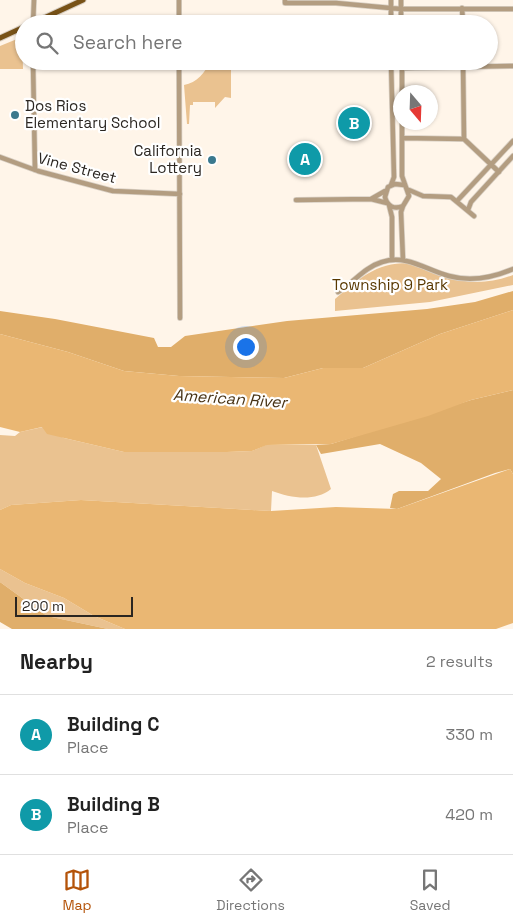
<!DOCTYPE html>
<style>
body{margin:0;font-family:"Space Grotesk",sans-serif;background:#f6f6f6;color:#222}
.compass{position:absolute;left:393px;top:85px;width:45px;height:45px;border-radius:50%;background:#fff;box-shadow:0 1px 4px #0004;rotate:161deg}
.scale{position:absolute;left:15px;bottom:12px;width:118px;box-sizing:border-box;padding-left:5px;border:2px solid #2b2621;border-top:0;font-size:14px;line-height:18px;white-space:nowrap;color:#2b2621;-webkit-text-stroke:4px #fff;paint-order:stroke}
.you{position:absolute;left:245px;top:346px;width:18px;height:18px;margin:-12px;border:4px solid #fff;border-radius:50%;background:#1a73e8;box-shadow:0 0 0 8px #1a73e833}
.badge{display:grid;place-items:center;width:32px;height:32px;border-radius:50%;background:#b45309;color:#fff;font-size:16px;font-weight:700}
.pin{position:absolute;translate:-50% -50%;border:2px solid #fff;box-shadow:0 1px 5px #0006}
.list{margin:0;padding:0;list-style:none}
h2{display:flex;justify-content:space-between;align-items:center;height:65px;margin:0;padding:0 20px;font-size:21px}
h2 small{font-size:16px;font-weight:400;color:#767676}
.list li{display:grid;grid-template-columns:32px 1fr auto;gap:15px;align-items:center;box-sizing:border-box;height:80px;padding:0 20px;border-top:1px solid #e0e0e0}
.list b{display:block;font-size:19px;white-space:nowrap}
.list p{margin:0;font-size:16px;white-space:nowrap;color:#767676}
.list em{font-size:16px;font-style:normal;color:#767676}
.icon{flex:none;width:28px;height:28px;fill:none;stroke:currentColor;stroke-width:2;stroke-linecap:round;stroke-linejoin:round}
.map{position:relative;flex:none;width:513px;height:629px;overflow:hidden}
.search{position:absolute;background:#fff;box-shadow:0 1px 4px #0004;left:15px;right:15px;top:15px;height:55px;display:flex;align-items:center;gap:12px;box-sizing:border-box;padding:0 18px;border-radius:28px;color:#767676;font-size:19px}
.sheet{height:225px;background:#fff}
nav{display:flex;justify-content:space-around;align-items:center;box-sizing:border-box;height:70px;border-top:1px solid #e0e0e0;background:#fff;font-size:14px;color:#767676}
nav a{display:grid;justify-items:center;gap:2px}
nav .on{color:#b45309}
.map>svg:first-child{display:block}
</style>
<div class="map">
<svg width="513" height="629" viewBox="0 0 513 629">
<rect width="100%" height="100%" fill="#fff5e9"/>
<path fill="#eac290" d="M276,17v7h-65l6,-6z
M22,37l1,32h-23v-23z
M211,61l35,1 -4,4 -11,1v31l-6,-1 -10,11v-6h-22v3h-3l-1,19h-2l-3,-39c13,-2 21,-13 27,-24z
M408,263c37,15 65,27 105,12v10l-83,17 -95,9v-12c24,-20 40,-36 73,-36z
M43,427l21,11 60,14h103l25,-1 14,-6h50l15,44c-16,13 -40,9 -59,2l-1,20 -190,-11 -70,5 -11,5v-75l15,1 5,-4z
M0,569l25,14 39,15 30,18 31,13h-17l-61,-13 -47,-34z"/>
<path fill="#e0ae6a" d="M513,291v19l-73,24 -77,34h-40l-39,10 -105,-2 -55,-5 -56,-19 -68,-18v-23l55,8 99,19 4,9h13l14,-11 102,-15 140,-12 48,-7z
M513,390v84l-3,-5 -15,4 -98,36 -7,-1 3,-14 6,-3h29l13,-12 -20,-16 -41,-19 -59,10 -5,-9 15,-1 140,-44z
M0,582l47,34 61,13h-96l-12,-7z"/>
<path fill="#eab773" d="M513,310v80l-42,10 -43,16 -97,28 -64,1 -15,6 -25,1h-103l-77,-18 -5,-7 -22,5 -20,-5v-93l68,18 56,19 55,5 105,2 39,-10h40l77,-34z
M510,469l3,5v149l-17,6h-371l-31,-13 -30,-18 -39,-15 -25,-14v-59l11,-5 70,-5 190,11 65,-4 61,2z"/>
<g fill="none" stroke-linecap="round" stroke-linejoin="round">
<defs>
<path id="minor" d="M179,0v24
M285,0v3h51l65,6h112
M391,0v24
M401,0v24
M462,8l1,16
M33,24l1,-24
M33,61l2,109
M179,61l1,257
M402,61v31
M463,61l1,78
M402,68l111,-2
M402,122v54l7,20 -6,10c-9,4 -16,0 -18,-9l3,-10 7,-3 9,1
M402,138l62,1 35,33
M0,157l38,14 75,20 67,3
M391,185l3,-8 -3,-116
M409,190l14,6 28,1 23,19
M371,199l14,-8
M296,200l75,-1 16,4
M457,201l56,-60
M389,205l3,12v43
M468,210l3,-8 42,-46
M403,260l-2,-48 2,-6
M338,292c15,-9 27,-25 44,-30 25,-8 44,8 67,14 22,6 43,2 64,-7"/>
<path id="major" d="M31,24l52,-24
M0,38l24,-11"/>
</defs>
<use href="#minor" stroke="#d9d0c5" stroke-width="6"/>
<use href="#major" stroke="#d9d0c5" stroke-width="7"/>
<use href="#minor" stroke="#b39d81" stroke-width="4.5"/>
<use href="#major" stroke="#785217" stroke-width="5"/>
</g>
<g fill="#3b798e" stroke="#fff" stroke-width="2">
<circle cx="15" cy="115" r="5"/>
<circle cx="212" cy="160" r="5"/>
</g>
<g text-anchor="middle" stroke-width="4.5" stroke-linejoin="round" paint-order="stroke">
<g font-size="15" fill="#2b2621" stroke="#fff" text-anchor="start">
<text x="25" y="111">Dos Rios<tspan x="25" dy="17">Elementary School</tspan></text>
<text x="202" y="156" text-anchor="end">California<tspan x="202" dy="17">Lottery</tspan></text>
</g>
<g font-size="15" fill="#2b2621" stroke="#fff">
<text transform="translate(77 168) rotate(15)" y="5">Vine Street</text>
</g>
<g font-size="15" fill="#593800" stroke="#fff">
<text x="390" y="290">Township 9 Park</text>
</g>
<g font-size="16" font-style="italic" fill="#483315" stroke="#fff">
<text transform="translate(230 398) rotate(4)" y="6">American River</text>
</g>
</g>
</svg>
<svg class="compass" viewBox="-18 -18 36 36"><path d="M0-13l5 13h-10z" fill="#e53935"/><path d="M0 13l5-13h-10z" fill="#767676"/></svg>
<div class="scale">200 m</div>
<div class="you"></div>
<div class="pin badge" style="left:305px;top:159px;background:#0f9aa8">A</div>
<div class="pin badge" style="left:354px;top:123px;background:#0f9aa8">B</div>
<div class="search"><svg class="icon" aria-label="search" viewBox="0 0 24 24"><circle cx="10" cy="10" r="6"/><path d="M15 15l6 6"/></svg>Search here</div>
</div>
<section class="sheet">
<h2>Nearby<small>2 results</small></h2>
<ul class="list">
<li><span class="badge" style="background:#0f9aa8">A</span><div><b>Building C</b><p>Place</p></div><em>330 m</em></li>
<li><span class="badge" style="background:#0f9aa8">B</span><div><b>Building B</b><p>Place</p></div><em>420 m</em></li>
</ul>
</section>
<nav>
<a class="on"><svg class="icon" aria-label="map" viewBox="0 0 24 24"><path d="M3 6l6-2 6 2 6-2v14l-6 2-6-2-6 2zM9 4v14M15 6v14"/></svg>Map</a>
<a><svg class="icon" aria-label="directions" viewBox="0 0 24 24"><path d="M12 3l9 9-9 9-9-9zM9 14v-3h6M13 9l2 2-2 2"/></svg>Directions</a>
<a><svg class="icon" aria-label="saved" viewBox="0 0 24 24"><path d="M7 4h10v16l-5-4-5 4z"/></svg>Saved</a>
</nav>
